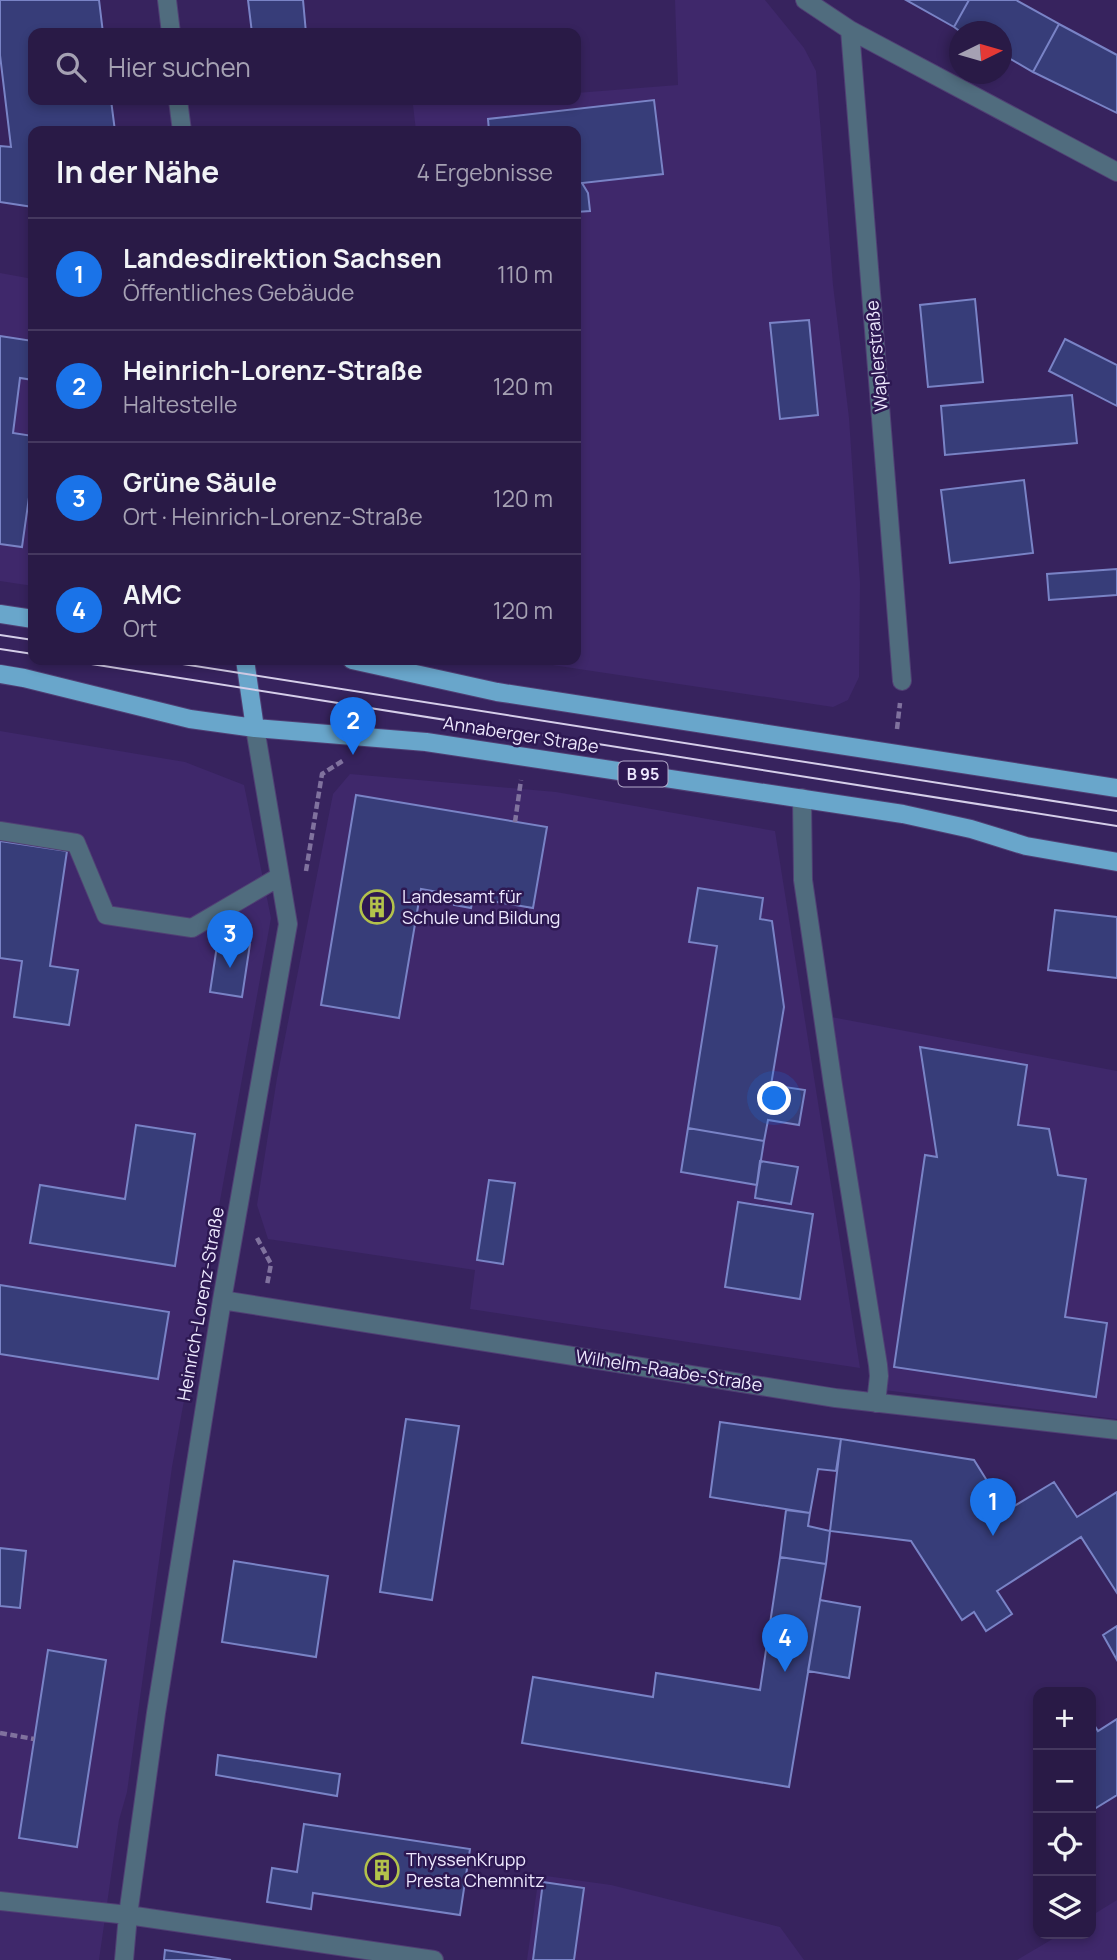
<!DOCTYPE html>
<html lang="de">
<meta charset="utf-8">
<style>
body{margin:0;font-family:Manrope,sans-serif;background:#352751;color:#f1f3f6}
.controls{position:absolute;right:21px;bottom:21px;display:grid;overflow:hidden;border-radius:14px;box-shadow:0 4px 10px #0003}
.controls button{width:63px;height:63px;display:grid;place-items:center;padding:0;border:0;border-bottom:2px solid #45385f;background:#291a46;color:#f1f3f6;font:35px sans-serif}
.compass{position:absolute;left:949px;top:21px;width:63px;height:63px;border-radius:50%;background:#291a46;box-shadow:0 4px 10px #0003;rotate:85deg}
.you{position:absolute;left:775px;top:1099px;width:24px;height:24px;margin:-18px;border:5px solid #fff;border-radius:50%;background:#1a73e8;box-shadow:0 0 0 10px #1a73e833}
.badge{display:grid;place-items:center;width:46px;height:46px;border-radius:50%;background:#1a73e8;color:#fff;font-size:23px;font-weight:700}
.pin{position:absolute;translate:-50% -58px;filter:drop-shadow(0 2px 4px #0008)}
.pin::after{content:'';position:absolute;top:37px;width:24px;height:21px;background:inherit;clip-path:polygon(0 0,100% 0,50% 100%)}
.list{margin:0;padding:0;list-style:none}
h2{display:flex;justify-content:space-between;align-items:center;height:91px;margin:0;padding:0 28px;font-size:30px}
h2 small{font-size:23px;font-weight:400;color:#a5a1b3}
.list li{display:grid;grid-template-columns:46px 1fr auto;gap:21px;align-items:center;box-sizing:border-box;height:112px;padding:0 28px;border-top:2px solid #45385f}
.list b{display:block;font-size:26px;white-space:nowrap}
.list p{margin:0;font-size:23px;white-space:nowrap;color:#a5a1b3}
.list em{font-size:23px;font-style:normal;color:#a5a1b3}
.icon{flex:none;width:38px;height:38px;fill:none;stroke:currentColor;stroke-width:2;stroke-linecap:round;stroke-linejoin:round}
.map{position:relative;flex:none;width:1117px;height:1960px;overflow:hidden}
.search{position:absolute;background:#291a46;box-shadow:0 4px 10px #0003;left:28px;top:28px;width:553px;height:77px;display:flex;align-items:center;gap:18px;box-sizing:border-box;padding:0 24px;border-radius:14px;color:#a5a1b3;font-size:26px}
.panel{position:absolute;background:#291a46;box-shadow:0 4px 10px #0003;left:28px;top:126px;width:553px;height:539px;border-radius:14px}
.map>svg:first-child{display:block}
</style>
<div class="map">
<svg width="1117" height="1960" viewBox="0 0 1117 1960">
<rect width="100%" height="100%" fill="#37235e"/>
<path fill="#3f286b" d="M675,0h90l39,48 12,23 17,214 16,133 11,165 -1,94 -11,23 -15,7 -314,-47h57v-529h-160l-3,-26 70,-5h93v-7l102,-8z
M0,273l33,6v307l-33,-5z
M0,731l185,31 59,23 27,133 -99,549 -45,325 -8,28 -20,140h-99z
M350,774l206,18 219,39 85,537 -390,-59 5,-39 -207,-31 -11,-34 20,-127 56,-284z
M826,1016l291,55v348l-233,-29z
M539,1875l72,10 169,42 24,33h-277z
M1117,1900v60h-100l44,-26h30v-18z"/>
<path fill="#373d79" stroke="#7983c6" stroke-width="2" d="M0,0h99l4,33h-70v67h78l4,31h-82v76l-33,-5v-56l11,1 -11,-92z
M248,0h55l3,33h-54z
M906,0h63l-15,27z
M969,0h47l43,24 -26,48 -31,-18v-22h-41l-7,-5z
M1059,24l58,31v58l-84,-41z
M654,100l9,74 -81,9 6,10 2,18 -14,1v-81h-87l-1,-12z
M975,299l8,83 -55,5 -8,-82z
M809,320l9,95 -38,4 -10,-96z
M0,336l33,5v39l-13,-2 -7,55 20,3v33l-11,78 -22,-3z
M1065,339l52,26v41l-68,-35z
M1072,395l5,48 -132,12 -4,-49z
M1024,480l9,73 -83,10 -9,-73z
M1117,569v26l-68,5 -2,-26z
M356,795l191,32 -14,81 -60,-10 -2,10 -17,-3 1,-10 -34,-6 -22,129 -78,-13z
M0,841l67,10 -17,115 28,4 -9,55 -55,-8 8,-56 -22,-3z
M698,888l65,10 -3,21 12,2 12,86 -13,78 34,5 -6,35 -31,-5 -4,21 -76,-13 29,-182 -28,-4z
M1055,910l62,7v61l-69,-8z
M218,939l32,5 -8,53 -32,-5z
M920,1047l107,18 -9,60 31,4 9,46 28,4 -21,138 42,6 -11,74 -202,-30 31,-212 12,2z
M136,1125l59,9 -20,132 -145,-23 10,-58 85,14z
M688,1128l76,13 -7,44 -76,-13z
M760,1161l38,6 -7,37 -36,-6z
M489,1180l26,3 -12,81 -26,-4z
M738,1202l75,12 -13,85 -75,-12z
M0,1285l169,27 -11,67 -158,-25z
M406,1419l53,7 -27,174 -52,-8z
M720,1422l121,17 -5,32 -18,-2 -8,44 -100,-16z
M841,1439l133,21 32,51 48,-29 23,35 40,-25v101l-36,-56 -84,54 15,23 -26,17 -12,-19 -12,8 -51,-79 -81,-10z
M786,1510l24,3 -2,13 22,5 -4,33 -46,-7z
M0,1548l26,3 -6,57 -20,-2z
M780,1557l46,7 -37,223 -267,-44 11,-66 120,20 3,-24 104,17z
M234,1561l94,15 -12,81 -94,-15z
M820,1600l40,7 -11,71 -41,-7z
M1117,1626v34l-14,-25z
M48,1650l58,10 -29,187 -58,-9z
M1117,1719v76l-26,16v-91l7,11z
M218,1755l122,19 -3,22 -121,-21z
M304,1824l166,25 -10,66 -147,-22 -2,16 -44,-7 5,-34 25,4z
M543,1882l41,6 -10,72h-41z
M165,1950l66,10h-67z"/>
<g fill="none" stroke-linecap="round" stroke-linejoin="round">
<defs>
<path id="minor" d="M167,0l4,33
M805,0l45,30 267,142
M850,30l52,651
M178,100l4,31
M802,798l1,82 30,205 45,280 1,11 -3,27
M0,831l76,12 30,72 86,13 87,-51
M222,1300l614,98 281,32
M0,1901l128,14 306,45
M124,1960l4,-45 28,-202 66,-413 66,-376 -33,-196"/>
<path id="major" d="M0,614l33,5
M245,660l10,68
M352,660l145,32 620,96
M0,674l24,4 166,41 65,9 171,14 477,72 68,15 55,17 91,16"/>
</defs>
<use href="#minor" stroke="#503f74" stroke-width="20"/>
<use href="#major" stroke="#503f74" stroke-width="20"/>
<path stroke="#80729e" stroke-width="4.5" stroke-dasharray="7 3.5" stroke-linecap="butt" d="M897,729l3,-26
M515,822l6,-42
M306,871l16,-97 22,-14
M257,1238l14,26 -4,21
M0,1733l34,6"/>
<use href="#minor" stroke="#506c7e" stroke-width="18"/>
<use href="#major" stroke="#69a6cb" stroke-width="18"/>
<path stroke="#d5cee9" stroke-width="2" d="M0,635l33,5
M0,649l33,5
M66,660l1051,166
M157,660l960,151"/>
</g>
<defs>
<symbol id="building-ring" viewBox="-11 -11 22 22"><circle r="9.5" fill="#2d1852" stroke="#b3c24b" stroke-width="1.5"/><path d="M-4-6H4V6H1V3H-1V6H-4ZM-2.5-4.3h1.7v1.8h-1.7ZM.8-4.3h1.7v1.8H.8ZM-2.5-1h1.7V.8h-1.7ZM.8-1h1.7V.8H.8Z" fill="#b3c24b"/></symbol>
</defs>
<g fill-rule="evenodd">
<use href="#building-ring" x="358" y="888" width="38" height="38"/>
<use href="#building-ring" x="363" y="1851" width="38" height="38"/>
</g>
<g text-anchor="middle" stroke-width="5" stroke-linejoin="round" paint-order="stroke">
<rect fill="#2d1852" stroke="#b3aaca" stroke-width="2" x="618.5" y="761.5" width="49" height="25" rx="5"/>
<g font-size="16" font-weight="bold" fill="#ede8fe">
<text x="643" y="780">B 95</text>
</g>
<g font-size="18" fill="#ede8fe" stroke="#2d1852">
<text transform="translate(877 356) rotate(-95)" y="6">Waplerstraße</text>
<text transform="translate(521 735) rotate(9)" y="6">Annaberger Straße</text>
<text transform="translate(201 1304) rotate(-80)" y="6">Heinrich-Lorenz-Straße</text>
<text transform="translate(669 1371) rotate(9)" y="6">Wilhelm-Raabe-Straße</text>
</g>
<g font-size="18" fill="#ede8fe" stroke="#2d1852" text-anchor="start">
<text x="402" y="903">Landesamt für<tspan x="402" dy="21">Schule und Bildung</tspan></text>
<text x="406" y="1866">ThyssenKrupp<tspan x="406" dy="21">Presta Chemnitz</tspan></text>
</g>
</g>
</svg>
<div class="controls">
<button>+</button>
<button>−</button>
<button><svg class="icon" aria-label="locate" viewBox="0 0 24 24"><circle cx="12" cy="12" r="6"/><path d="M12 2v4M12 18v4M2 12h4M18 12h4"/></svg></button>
<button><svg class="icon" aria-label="layers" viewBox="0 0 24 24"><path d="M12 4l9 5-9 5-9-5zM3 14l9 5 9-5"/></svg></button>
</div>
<svg class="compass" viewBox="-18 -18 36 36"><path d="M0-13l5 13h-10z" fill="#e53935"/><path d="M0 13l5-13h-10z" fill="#a5a1b3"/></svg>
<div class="you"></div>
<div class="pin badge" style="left:993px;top:1536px">1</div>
<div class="pin badge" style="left:353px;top:755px">2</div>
<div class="pin badge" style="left:230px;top:968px">3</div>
<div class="pin badge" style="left:785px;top:1672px">4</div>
<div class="search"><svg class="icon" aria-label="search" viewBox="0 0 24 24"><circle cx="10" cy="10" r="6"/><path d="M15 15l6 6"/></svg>Hier suchen</div>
<section class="panel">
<h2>In der Nähe<small>4 Ergebnisse</small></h2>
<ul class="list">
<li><span class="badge">1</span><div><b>Landesdirektion Sachsen</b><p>Öffentliches Gebäude</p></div><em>110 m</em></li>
<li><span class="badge">2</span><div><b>Heinrich-Lorenz-Straße</b><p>Haltestelle</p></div><em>120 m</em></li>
<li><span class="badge">3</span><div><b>Grüne Säule</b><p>Ort · Heinrich-Lorenz-Straße</p></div><em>120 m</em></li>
<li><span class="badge">4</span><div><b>AMC</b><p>Ort</p></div><em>120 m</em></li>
</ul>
</section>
</div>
